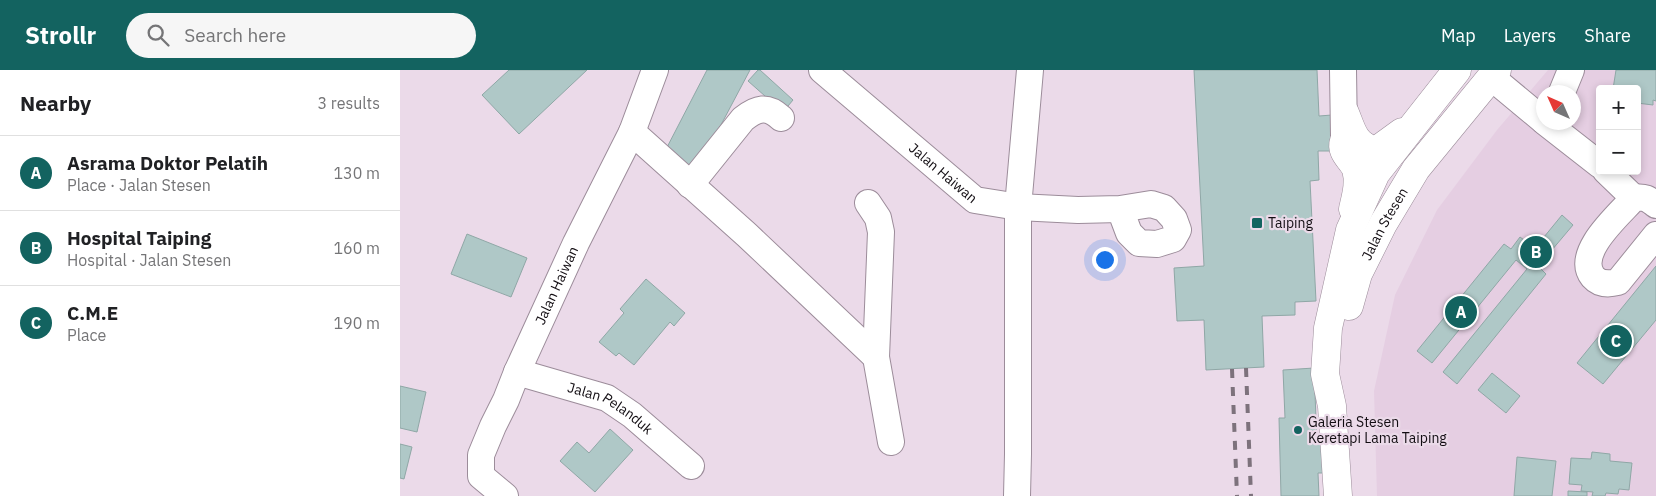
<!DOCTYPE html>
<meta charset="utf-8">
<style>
body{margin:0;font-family:"IBM Plex Sans",sans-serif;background:#f6f6f6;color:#202124}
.controls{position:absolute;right:15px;top:15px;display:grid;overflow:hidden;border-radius:5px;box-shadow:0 2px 8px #0003}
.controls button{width:45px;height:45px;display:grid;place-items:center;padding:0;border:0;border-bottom:1px solid #e0e0e0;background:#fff;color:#202124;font:25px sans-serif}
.compass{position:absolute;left:1136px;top:15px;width:45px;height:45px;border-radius:50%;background:#fff;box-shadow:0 2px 8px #0003;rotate:315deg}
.you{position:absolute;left:704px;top:189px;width:18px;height:18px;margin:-12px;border:4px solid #fff;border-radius:50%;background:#1a73e8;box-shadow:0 0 0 8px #1a73e833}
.badge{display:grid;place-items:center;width:32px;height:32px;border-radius:50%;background:#136360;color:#fff;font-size:16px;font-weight:700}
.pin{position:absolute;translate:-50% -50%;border:2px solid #fff;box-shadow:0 1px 5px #0006}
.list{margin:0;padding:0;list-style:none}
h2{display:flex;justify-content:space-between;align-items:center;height:65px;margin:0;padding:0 20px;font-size:21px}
h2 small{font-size:16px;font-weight:400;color:#757577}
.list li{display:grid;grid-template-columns:32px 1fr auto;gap:15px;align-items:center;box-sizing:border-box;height:75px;padding:0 20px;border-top:1px solid #e0e0e0}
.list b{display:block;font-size:19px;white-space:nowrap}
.list p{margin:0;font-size:16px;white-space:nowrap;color:#757577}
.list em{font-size:16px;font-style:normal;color:#757577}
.icon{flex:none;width:28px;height:28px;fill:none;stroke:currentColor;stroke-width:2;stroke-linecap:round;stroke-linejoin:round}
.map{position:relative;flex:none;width:1256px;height:426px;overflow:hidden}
header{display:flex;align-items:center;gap:30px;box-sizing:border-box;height:70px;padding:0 25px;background:#136360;color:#fff}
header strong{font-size:24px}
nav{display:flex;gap:28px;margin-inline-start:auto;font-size:18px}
.search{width:350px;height:45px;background:#f6f6f6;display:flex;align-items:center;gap:12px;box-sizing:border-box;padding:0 18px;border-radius:28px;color:#757577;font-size:19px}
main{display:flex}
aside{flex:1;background:#fff}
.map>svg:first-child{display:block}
</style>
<header>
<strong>Strollr</strong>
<div class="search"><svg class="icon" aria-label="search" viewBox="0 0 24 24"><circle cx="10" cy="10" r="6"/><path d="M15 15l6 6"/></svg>Search here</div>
<nav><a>Map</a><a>Layers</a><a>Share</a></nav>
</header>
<main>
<aside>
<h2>Nearby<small>3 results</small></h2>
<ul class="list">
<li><span class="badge">A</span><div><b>Asrama Doktor Pelatih</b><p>Place · Jalan Stesen</p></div><em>130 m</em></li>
<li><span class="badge">B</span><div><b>Hospital Taiping</b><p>Hospital · Jalan Stesen</p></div><em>160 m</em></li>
<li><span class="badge">C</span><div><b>C.M.E</b><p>Place</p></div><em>190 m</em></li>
</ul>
</aside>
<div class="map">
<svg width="1256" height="426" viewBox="0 0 1256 426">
<rect width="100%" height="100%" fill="#ebdae9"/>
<path fill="#e5cee2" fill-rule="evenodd" d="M1148,0h108v426h-279l-3,-105 21,-96 42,-85 60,-80zM1200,19h37v82h-37zM1144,22h30v30h-30z"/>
<path fill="#afc8c7" stroke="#8fa7a6" d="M109,0h78l-68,64 -37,-39z
M307,0h43l-54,102 -33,-17z
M358,0h2l33,30 -10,12 -35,-31z
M794,0h123l2,46 13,-1 1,36h-15l1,29 -9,1 6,120 -21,1v13l-33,1 2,51 -58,3 -2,-50 -27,1 -3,-53 30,-2z
M1216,0h40v31l-3,-1v5l-16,-2v-14h-24z
M1162,145l11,10 -27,32 2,2 -8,9 6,6 -89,110 -14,-12 84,-103 -11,-9 -84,103 -15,-12 87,-107 7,5 9,-12 15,11z
M67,164l60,24 -16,39 -60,-23z
M1256,196v54l-53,64 -26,-21z
M246,209l39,34 -11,13 -4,-4 -36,43 -15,-12 -3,3 -17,-14 25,-29 -4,-4z
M914,298l3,76 14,-1 1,30h-14l1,23h-38l-2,-78h6l-2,-48z
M1092,303l28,23 -14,17 -28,-23z
M0,316l26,6 -9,40 -17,-4z
M210,359l23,21 -38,42 -35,-31 17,-19 12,11z
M0,374l12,3 -8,32 -4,-1z
M1192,382l18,2v7l22,2 -3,27 -10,-1 -1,5 -12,-1 -1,3h-13l1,-4 -12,-1 1,-6 -13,-1 2,-26 20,1z
M1117,387l39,4 -4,35h-38z
M1168,421l19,1v4h-19z"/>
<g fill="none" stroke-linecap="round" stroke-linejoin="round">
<defs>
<g id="minor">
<path id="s1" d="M422,0l153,130 43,7 60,3 42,-1 31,-5 13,4 10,11 4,11 -5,9 -16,5 -18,-1 -10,-10 -9,-24"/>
<path d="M943,0l1,66"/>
<path d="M1091,7l53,44"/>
<path d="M1162,22l9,-22"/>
<path d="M1145,52l55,43"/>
<path d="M232,62l115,103 129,122"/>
<path d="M1206,101l28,27"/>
<path d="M290,115l53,-66c14,-11 24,-14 38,-1"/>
<path d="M468,133l10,15 3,14 -5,125 15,85"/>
<path d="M1256,135c-7,-6 -12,-9 -22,-7 -15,17 -60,55 -41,79 7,8 17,7 25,5l38,-47"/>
<path id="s2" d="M117,302l90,26 25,17 59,51"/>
<path id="s3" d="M105,426l-24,-20v-21l12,-29 13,-26 11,-28 59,-129 56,-111 23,-62"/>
<path d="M617,426l1,-42v-247l12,-137"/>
</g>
<g id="major">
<path d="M945,43c7,17 9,31 28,37l7,-2 22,-16"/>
<path d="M944,71c-4,12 8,18 12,28 4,13 0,27 -3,40"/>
<path id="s4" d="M949,236l9,-32 25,-50 33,-55 81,-99"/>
<path d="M938,426l-6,-90 -7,-32 3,-46 22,-98 26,-57 81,-103"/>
</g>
</defs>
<use href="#minor" stroke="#9c8c9a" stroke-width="28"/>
<use href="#major" stroke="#9c8c9a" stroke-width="29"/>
<use href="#minor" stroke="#fff" stroke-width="26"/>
<use href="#major" stroke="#fff" stroke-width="28"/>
<path stroke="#7d727c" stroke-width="4" stroke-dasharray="9 9" stroke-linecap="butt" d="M846,298l5,128
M832,299l5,127"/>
</g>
<g fill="#136360" stroke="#ebdae9" stroke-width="2">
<rect x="851" y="147" width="12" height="12" rx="2.5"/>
<circle cx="898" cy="360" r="5"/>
</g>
<g text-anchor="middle" stroke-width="4.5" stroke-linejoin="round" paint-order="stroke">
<g font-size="14" fill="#120d12" stroke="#ebdae9">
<text dy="5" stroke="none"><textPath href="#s1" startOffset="159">Jalan Haiwan</textPath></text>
<text dy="5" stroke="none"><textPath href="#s4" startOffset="90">Jalan Stesen</textPath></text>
<text dy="5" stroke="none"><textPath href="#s3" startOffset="238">Jalan Haiwan</textPath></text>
<text dy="5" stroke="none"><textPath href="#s2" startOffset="101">Jalan Pelanduk</textPath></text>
</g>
<g font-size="14" fill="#120d12" stroke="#ebdae9" text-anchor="start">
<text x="868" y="158">Taiping</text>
<text x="908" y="357">Galeria Stesen<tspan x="908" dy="16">Keretapi Lama Taiping</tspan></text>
</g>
</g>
</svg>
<div class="controls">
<button>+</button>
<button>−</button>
</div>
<svg class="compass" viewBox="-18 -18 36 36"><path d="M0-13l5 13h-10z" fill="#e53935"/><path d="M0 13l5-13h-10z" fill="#757577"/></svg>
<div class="you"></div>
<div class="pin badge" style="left:1061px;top:242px">A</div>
<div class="pin badge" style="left:1136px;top:182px">B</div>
<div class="pin badge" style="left:1216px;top:271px">C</div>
</div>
</main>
